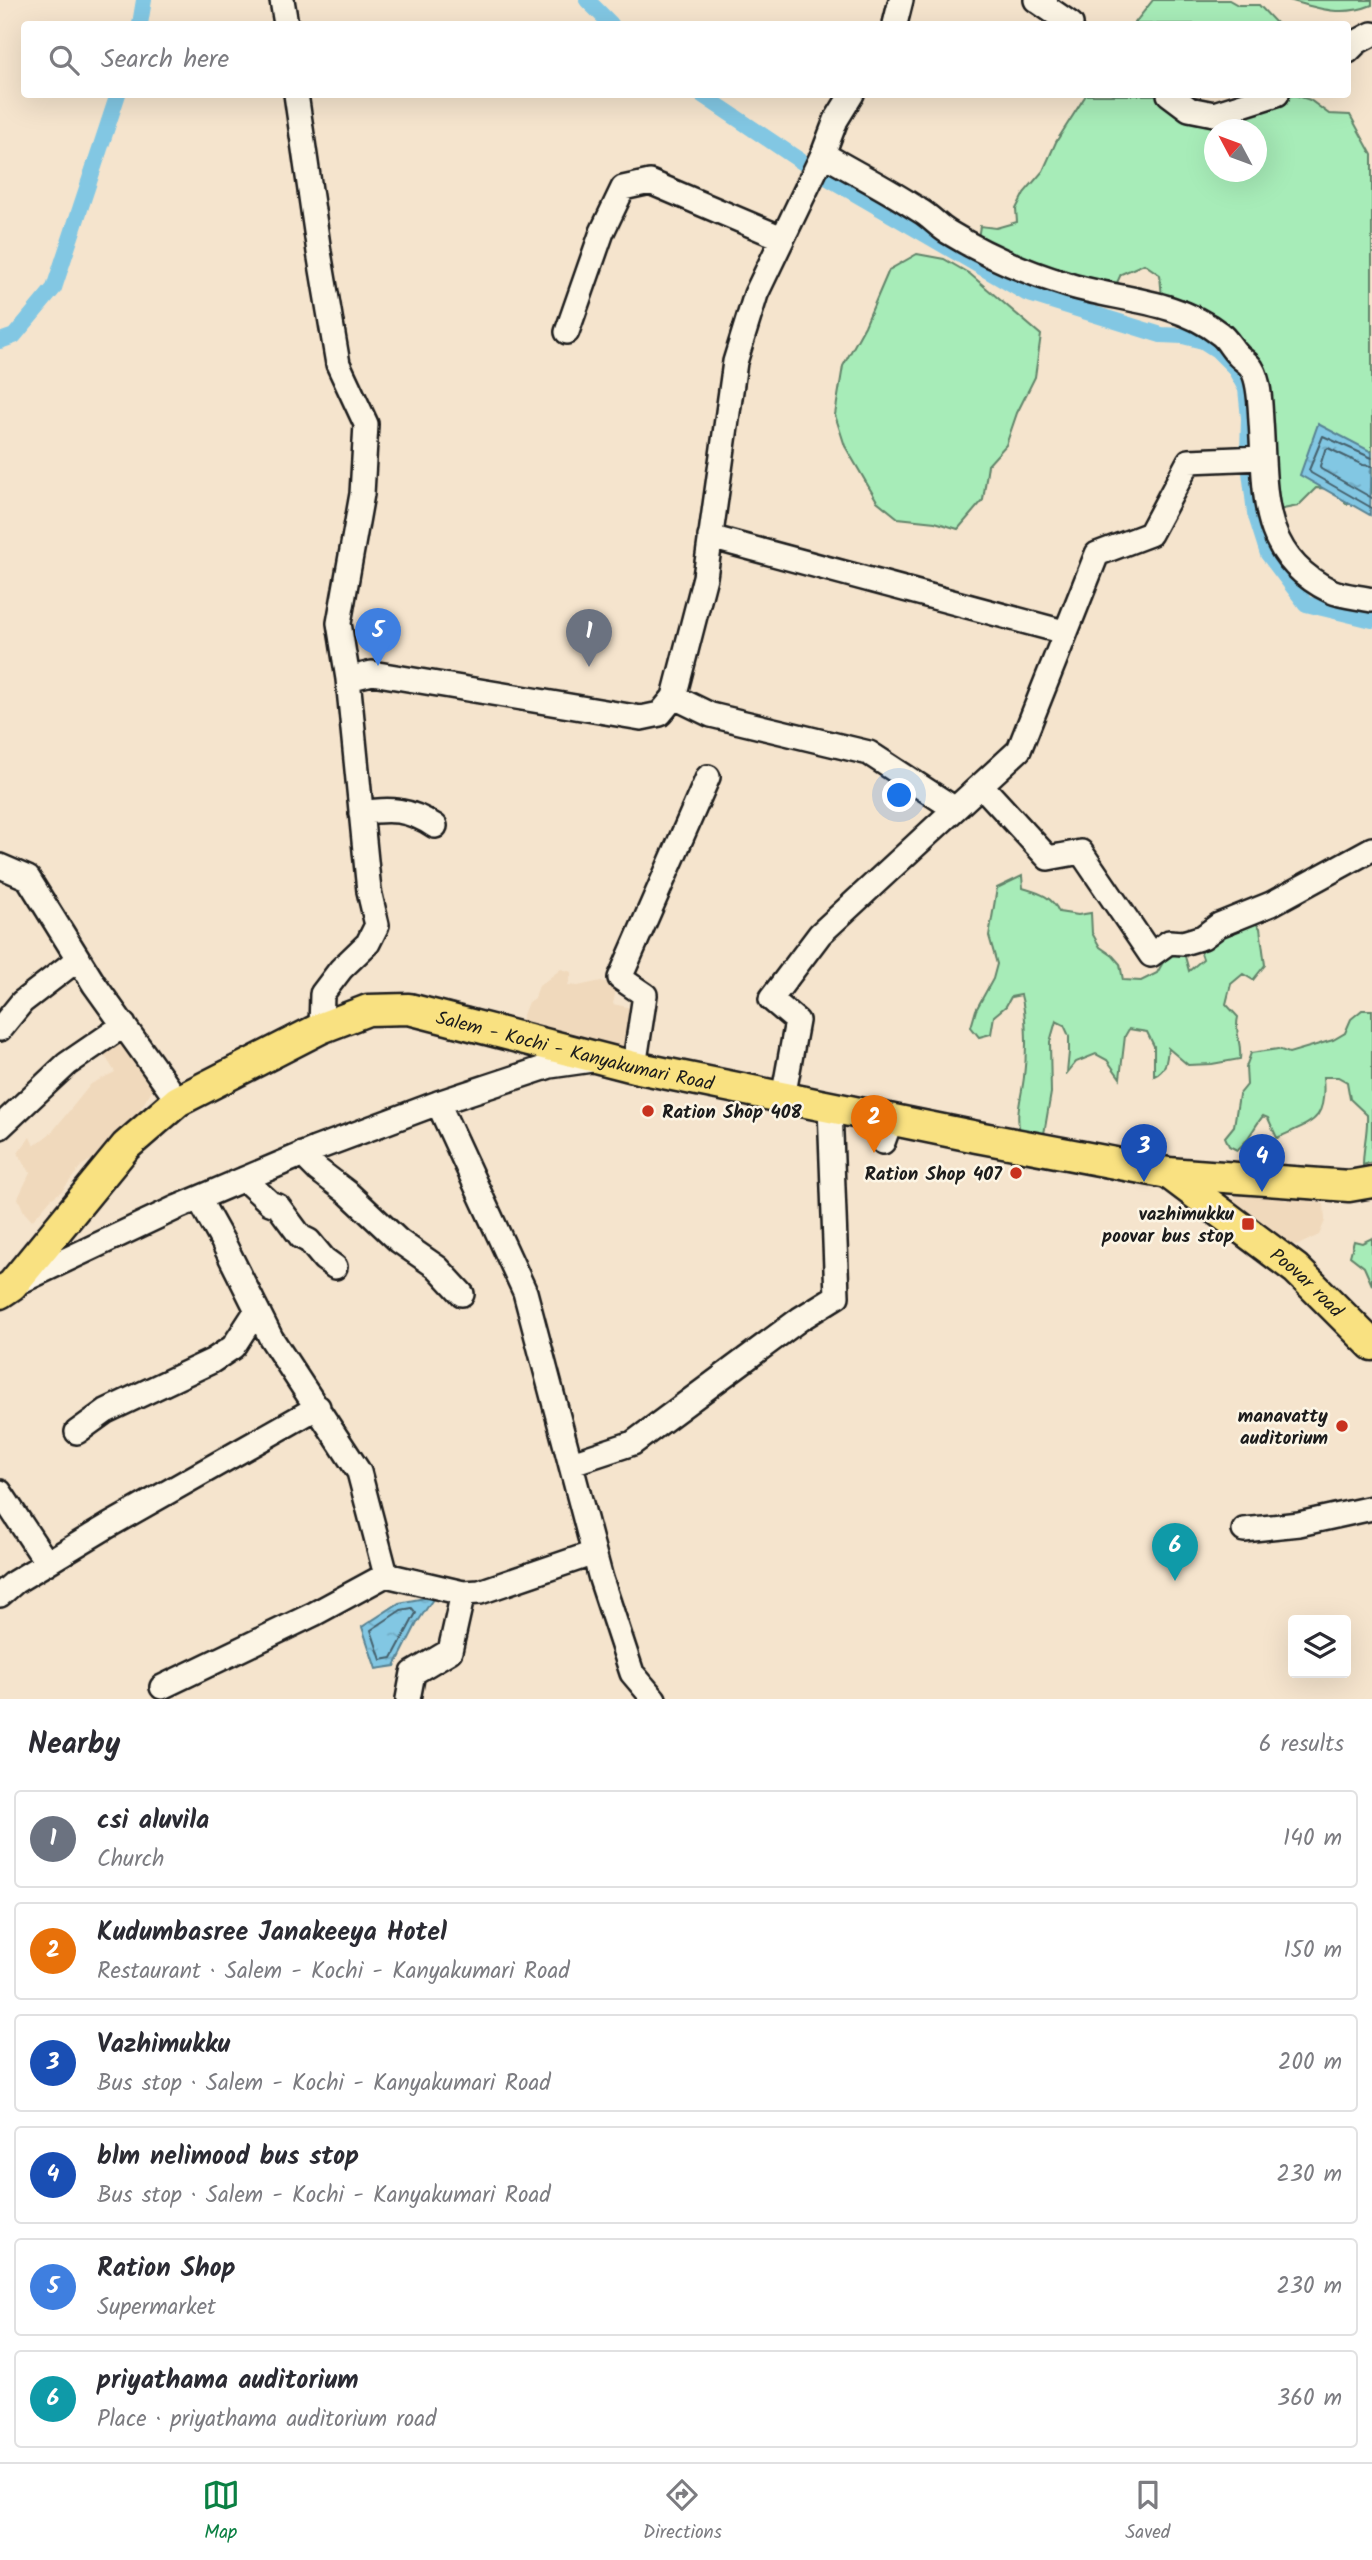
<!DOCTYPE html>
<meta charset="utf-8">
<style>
body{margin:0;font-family:Kalam,sans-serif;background:#f7f7f7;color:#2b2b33}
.controls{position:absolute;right:21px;bottom:21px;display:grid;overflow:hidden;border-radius:7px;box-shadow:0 7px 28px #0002}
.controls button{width:63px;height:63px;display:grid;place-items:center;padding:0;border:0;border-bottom:2px solid #e1e1e2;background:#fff;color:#2b2b33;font:35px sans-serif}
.compass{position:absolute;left:1204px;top:119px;width:63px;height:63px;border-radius:50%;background:#fff;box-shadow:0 7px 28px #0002;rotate:311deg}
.you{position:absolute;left:900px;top:796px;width:24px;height:24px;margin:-18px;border:5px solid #fff;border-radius:50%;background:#1a73e8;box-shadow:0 0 0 10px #1a73e833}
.badge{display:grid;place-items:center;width:46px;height:46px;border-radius:50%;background:#0b8043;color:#fff;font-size:23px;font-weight:700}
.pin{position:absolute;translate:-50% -58px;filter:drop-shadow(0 2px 4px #0008)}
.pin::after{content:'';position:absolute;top:37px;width:24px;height:21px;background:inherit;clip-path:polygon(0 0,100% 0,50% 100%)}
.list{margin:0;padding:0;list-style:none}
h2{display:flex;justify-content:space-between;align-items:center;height:91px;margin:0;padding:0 28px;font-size:30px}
h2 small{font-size:23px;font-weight:400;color:#7c7c81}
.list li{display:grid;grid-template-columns:46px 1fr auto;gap:21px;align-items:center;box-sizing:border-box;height:98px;margin:0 14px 14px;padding:0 14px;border:2px solid #e1e1e2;border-radius:7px}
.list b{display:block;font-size:26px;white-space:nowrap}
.list p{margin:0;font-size:23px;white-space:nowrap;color:#7c7c81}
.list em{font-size:23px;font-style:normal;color:#7c7c81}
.icon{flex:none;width:38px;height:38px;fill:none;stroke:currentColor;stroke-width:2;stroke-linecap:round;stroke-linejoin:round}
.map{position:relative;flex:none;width:1372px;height:1699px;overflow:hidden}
.search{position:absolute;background:#fff;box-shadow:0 7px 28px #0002;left:21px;right:21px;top:21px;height:77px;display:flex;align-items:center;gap:18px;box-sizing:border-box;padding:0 24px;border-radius:7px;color:#7c7c81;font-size:26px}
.sheet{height:763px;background:#fff}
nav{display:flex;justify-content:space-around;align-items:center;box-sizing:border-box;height:98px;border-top:2px solid #e1e1e2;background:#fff;font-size:19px;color:#7c7c81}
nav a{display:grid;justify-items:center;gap:4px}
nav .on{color:#0b8043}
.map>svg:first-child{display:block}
</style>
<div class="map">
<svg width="1372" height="1699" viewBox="0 0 1372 1699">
<defs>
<pattern id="water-ripples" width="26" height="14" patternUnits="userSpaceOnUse" patternTransform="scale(1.75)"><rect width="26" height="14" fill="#82c7e3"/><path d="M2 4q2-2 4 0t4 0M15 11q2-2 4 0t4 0" fill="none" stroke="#70aac2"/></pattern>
</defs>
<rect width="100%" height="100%" fill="#f5e4cd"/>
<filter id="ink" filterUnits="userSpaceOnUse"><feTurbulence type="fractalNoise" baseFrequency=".0143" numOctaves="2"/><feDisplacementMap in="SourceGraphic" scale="14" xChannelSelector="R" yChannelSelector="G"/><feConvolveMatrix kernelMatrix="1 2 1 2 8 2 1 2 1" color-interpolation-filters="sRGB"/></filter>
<g filter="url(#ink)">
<path fill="#f0d9bc" d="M561,969l11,3 -4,13 10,1 23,-5 16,4 -4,19 23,5 -9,40 -28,-4 -78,-25 7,-18 6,-3 5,-13z
M115,1036l18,15 1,14 20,17 -2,8 -18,29 -19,13 -22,27 -11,6 -20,26 -11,8 -19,22 -8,-9 -6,-14 12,-25 -12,-20 12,-16 4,9 18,-14 39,-48 24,-12 -13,-21z
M1262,1192l15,2 8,6 12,-3 27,7 1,17 -6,14 -21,10 -17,-3 -54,-42 13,-5z"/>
<path fill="#a7ecb8" stroke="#62846a" stroke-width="2" fill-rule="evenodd" d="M1153,0h76l9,5h21l18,19h-143z
M1289,0h83v5c-29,12 -54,4 -83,-5z
M1086,95h75l28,15 106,-15 15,5 19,14 21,1 22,40v338l-12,10 -14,1 -9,-15 -21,-1 -18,18 -20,4 -17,-143 -99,-69 -2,-23 -16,-11 -23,10 -6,13 -31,-3 -106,-46 2,-12 16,2 21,-6 -1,-13 8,-16 19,-22 13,-29zM1214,130h42v42h-42z
M917,254l27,5 26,15 71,61 -6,42 -18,36 -11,32 -18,20 -5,35 -25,29 -23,-7 -37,-4 -21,-17 -32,-55 -10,-31 8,-49 22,-40 24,-56z
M1022,876l1,12c16,5 29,8 36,24l19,3 13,-2 1,20 8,14 13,9 7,8 3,16 18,1 16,-8 9,-16 17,-8 6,22 14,-12 -3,-9 14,-12 39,-18 7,8 5,37 -12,15 -10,-6 -12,10 -5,20 12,13c-4,16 4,25 2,42l-28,5 -24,1 -20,-17c-1,12 -2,23 -14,28v-30l-7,-14 -18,-3 -4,7 -5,42 -13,-18 -11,-6 -20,8 -9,11 2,-21v-16l-5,-11 -8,-4 -6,21 1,51 -7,41 -24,-2c-5,-19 2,-36 4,-55 3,-23 3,-60 -3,-82l-10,2 -5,9 -12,10 -3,18 -12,3 -8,-10 5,-17 17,-31 4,-15 -8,-28 8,-48z
M1362,1010h10v152l-9,3c0,-18 5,-32 4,-50l-17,-16 -3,-17 -9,-5h-15c4,46 -11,44 -46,61l-9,-20 -5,-2c-10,12 -14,25 -26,34l-8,-4 -4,-9 9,-11 5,-31 8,-10 -1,-18 5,-14 27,-4 11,4 44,-13 12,-7 6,-14z
M1372,1238v47l-8,-18 -14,-11 4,-15 8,2z"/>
<path fill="url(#water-ripples)" stroke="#598393" stroke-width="2" d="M1318,424l54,28 -2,63 -70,-40z
M435,1596l-18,27 -22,43 -19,3 -14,-42 37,-24z"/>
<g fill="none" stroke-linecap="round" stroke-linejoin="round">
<path stroke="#45606c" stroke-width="2" d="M1372,458l-49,-22 -14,34 2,3 61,35
M1372,466l-9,-1 -35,-17 -3,2 -5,16 1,3 51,29
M412,1608l4,5 -24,45 -11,2 -10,-30 30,-20z"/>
<path stroke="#82c7e3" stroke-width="16" d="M587,0l24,24
M140,24l4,-24
M701,94l110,74 215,125 135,42 22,1 20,5 14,9 17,17 12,22 3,29 -1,37 7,58 13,41 38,50 66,16
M0,341l14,-5 40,-48 64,-194"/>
<defs>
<path id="minor" d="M282,0l4,24
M1036,0l35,24
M895,24l6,-24
M1348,51l9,-9 15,-8
M296,94l23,158 19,112 28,60 -4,70 -23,129 9,56 21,212 8,34 -9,18 -27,26 -19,25 -1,34
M1169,94l20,15 25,5 63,-20
M823,154c32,19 65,35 96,56 11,6 19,16 29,22 36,22 77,40 117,52 50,16 111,15 155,50 7,5 11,14 17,20 4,5 12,9 15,15 8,13 8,37 9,52 5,69 -4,134 70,170 11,5 28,6 41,9
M567,332l35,-100 21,-44 27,-6 132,56
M710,537l354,95
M348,679l24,-6 269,45 19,-4 14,-17 31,-120 30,-215 21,-68 67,-140 13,-34 16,-26
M674,697l37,18 158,38 86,56
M981,785l38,-35 78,-196 53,-20 39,-73 73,-3
M361,813c29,-5 48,-4 74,13
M0,866l28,12 66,106 84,117
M0,1029l22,-27 56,-43
M634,1067l11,-72 -25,-17 88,-201
M783,1098l14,-77 -26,-22 49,-65 161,-149 67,73 33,-6 70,103 18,-13 14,1 20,-6 16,-12 52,-21 101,-55
M438,1103l87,189 76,287 31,94 22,26
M0,1127l67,-63 57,-39
M883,1142l8,-22
M302,1154l16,16 30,23 51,48 39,27 24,26
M244,1179l26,24 8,3 23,31 8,4 15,18 11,8
M199,1199l24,43 48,96 88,134 27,103
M15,1284l163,-77 137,-58 123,-46 112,-37 42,-6
M77,1432l29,-21 106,-50 21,-14 24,-37
M572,1463l61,-20 167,-124 37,-23 -7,-189
M0,1492l47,71
M1244,1530l55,-6 73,-16
M0,1595l15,-13 93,-56 210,-119
M162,1687l152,-73 72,-39 77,18 17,-1 114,-39
M408,1699l5,-26 37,-22 13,-58"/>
<g id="major">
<path id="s1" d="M1168,1173l128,96 76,76"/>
<path id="s2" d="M0,1293l12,-8 114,-139 52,-45 143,-73 47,-18 41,-1 225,58 343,70 191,36 181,13 23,-4"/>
</g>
</defs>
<use href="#minor" stroke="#1c1c1c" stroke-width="28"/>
<use href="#major" stroke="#1c1c1c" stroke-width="35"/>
<use href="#minor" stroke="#fcf5e5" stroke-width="23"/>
<use href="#major" stroke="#f9e181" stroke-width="30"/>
</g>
</g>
<g fill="#c8321e" stroke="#fcf5e5" stroke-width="2.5">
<circle cx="648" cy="1111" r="7"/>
<circle cx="1016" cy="1173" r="7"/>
<rect x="1241" y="1217" width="14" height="14" rx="3.5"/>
<circle cx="1342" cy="1426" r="7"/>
</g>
<g text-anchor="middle" stroke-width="5" stroke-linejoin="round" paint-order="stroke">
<g font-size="19" fill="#1c1c1c" stroke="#fcf5e5">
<text dy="7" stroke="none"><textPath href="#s2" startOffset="686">Salem - Kochi - Kanyakumari Road</textPath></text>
<text dy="7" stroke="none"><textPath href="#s1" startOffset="177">Poovar road</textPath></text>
</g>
<g font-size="19" font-weight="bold" fill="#1c1c1c" stroke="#fcf5e5" text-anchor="end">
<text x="662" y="1118" text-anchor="start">Ration Shop 408</text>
<text x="1002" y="1180">Ration Shop 407</text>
<text x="1234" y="1220">vazhimukku<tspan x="1234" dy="22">poovar bus stop</tspan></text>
<text x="1328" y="1422">manavatty<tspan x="1328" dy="22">auditorium</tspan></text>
</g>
</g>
</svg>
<div class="controls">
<button><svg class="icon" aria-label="layers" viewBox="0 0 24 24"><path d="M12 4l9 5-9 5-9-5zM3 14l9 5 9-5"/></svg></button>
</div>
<svg class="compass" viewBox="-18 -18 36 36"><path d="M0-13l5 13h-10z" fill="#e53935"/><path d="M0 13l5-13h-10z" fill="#7c7c81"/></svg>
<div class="you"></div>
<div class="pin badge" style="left:589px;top:667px;background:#6b7280">1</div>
<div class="pin badge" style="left:874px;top:1153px;background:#e8710a">2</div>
<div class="pin badge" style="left:1144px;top:1182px;background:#1a4fb4">3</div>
<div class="pin badge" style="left:1262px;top:1192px;background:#1a4fb4">4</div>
<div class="pin badge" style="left:378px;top:666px;background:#3f7fe0">5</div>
<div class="pin badge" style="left:1175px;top:1581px;background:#0f9aa8">6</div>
<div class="search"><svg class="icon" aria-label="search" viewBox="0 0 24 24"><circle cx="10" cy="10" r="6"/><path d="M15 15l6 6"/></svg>Search here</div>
</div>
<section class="sheet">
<h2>Nearby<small>6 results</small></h2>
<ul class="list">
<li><span class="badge" style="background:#6b7280">1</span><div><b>csi aluvila</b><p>Church</p></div><em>140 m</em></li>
<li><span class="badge" style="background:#e8710a">2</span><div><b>Kudumbasree Janakeeya Hotel</b><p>Restaurant · Salem - Kochi - Kanyakumari Road</p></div><em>150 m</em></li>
<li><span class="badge" style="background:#1a4fb4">3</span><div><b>Vazhimukku</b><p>Bus stop · Salem - Kochi - Kanyakumari Road</p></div><em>200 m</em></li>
<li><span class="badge" style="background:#1a4fb4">4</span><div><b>blm nelimood bus stop</b><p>Bus stop · Salem - Kochi - Kanyakumari Road</p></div><em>230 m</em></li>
<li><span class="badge" style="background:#3f7fe0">5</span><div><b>Ration Shop</b><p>Supermarket</p></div><em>230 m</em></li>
<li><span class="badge" style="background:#0f9aa8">6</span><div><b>priyathama auditorium</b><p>Place · priyathama auditorium road</p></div><em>360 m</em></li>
</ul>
</section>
<nav>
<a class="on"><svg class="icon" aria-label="map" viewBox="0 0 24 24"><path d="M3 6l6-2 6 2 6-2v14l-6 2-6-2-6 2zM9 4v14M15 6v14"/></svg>Map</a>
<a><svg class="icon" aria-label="directions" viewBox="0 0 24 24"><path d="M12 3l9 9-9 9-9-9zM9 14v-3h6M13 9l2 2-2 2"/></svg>Directions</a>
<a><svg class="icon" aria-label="saved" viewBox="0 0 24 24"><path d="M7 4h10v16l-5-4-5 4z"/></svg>Saved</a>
</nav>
